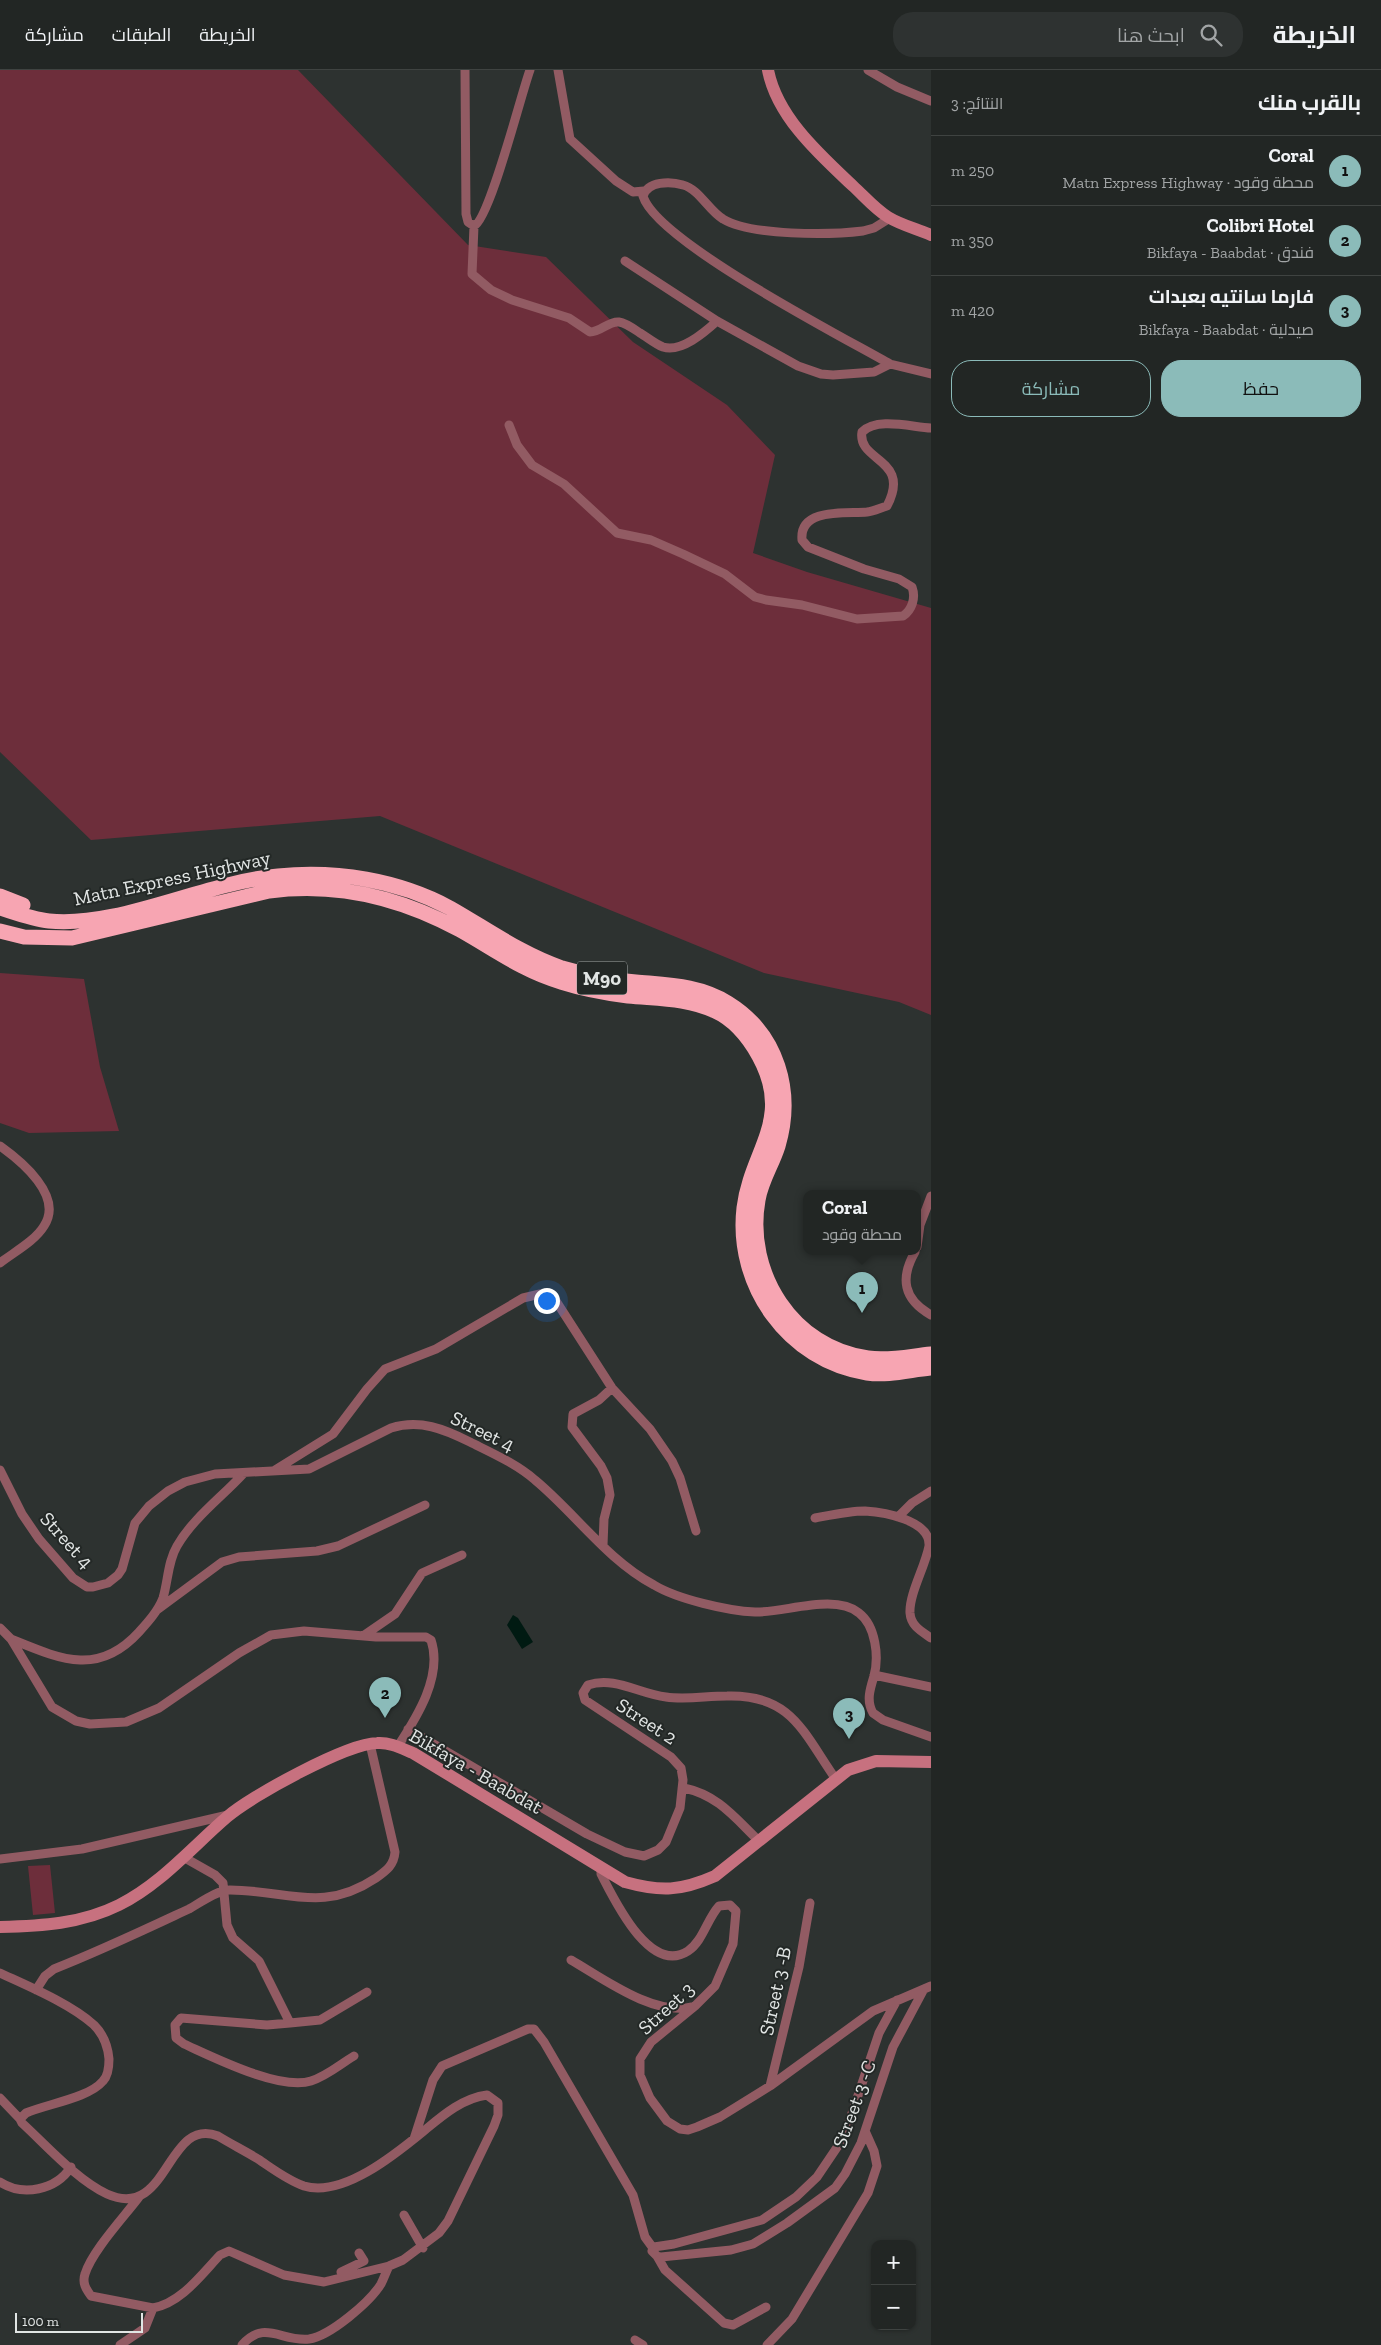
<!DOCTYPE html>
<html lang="ar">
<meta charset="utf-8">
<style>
body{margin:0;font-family:"Zilla Slab",Cairo,serif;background:#2e3231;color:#f1f3f6;direction:rtl}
.controls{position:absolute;right:15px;bottom:15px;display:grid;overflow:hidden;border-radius:10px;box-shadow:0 1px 4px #0004}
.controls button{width:45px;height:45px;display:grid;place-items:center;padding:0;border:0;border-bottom:1px solid #3f4341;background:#222624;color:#f1f3f6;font:25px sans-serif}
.scale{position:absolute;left:15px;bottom:12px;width:128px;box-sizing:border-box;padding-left:5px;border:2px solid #e1e5e4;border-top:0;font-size:14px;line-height:18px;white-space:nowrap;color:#e1e5e4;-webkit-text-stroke:4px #232826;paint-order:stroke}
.you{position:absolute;left:546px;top:1230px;width:18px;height:18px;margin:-12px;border:4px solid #fff;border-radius:50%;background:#1a73e8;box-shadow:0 0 0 8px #1a73e833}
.badge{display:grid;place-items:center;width:32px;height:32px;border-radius:50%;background:#8bbbb9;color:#111;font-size:16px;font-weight:700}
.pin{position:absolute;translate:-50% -41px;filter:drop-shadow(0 1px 2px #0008)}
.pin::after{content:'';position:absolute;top:26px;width:18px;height:15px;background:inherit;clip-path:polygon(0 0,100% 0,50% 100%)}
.popup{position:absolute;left:803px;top:1120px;width:118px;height:65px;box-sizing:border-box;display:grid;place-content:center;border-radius:10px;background:#222624;filter:drop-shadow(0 1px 4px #0005);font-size:16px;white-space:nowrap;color:#a2a5a6}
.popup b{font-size:19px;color:#f1f3f6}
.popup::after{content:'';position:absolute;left:50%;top:100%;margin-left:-10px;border:10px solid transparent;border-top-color:#222624}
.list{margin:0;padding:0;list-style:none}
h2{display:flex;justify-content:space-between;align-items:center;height:65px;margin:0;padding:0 20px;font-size:21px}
h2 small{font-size:16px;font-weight:400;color:#a2a5a6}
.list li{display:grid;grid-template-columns:32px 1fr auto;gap:15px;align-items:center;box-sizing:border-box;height:70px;padding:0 20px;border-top:1px solid #3f4341}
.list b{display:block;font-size:19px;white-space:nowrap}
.list p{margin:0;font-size:16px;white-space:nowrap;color:#a2a5a6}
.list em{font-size:16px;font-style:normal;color:#a2a5a6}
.actions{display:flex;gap:10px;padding:15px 20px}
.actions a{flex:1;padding:11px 0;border:1px solid #8bbbb9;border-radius:20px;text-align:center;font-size:18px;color:#8bbbb9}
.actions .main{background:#8bbbb9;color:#111}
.icon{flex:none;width:28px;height:28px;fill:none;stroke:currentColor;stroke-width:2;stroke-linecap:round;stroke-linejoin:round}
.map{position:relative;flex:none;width:931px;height:2275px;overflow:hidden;direction:ltr}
header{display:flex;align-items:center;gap:30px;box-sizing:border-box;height:70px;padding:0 25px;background:#222624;border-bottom:1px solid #3f4341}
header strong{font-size:24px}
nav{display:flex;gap:28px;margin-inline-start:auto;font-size:18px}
.search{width:350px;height:45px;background:#2e3231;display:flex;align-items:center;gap:12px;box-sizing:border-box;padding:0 18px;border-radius:20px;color:#a2a5a6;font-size:19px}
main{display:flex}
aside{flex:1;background:#222624}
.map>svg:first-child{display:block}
</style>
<header>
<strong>الخريطة</strong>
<div class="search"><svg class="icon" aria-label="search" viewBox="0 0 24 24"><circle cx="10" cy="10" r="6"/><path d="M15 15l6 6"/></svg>ابحث هنا</div>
<nav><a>الخريطة</a><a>الطبقات</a><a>مشاركة</a></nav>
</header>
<main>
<aside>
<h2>بالقرب منك<small>النتائج: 3</small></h2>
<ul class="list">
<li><span class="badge">1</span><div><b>Coral</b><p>محطة وقود · Matn Express Highway</p></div><em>250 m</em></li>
<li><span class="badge">2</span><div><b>Colibri Hotel</b><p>فندق · Bikfaya - Baabdat</p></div><em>350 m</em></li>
<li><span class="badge">3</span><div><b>فارما سانتيه بعبدات</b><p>صيدلية · Bikfaya - Baabdat</p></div><em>420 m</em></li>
</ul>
<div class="actions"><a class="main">حفظ</a><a>مشاركة</a></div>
</aside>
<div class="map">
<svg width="931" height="2275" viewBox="0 0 931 2275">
<rect width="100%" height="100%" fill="#2d3230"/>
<path fill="#6d2e3b" d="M0,0h298l170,175 78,12 87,85 94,63 48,50 -22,98 54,19 124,36v407l-32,-13 -135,-29 -384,-157 -289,24 -91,-88z
M0,903l84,6 16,88 19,64 -90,2 -29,-10z
M50,1795l5,48 -22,2 -5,-49z"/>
<path fill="#001a12" d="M513,1545l5,3 15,24 -11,7 -15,-24z"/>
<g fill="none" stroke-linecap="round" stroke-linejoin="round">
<path stroke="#925b63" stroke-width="9" d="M465,0l1,144 2,8 6,4c16,-7 47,-132 56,-156
M558,0l12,69 46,42 17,11 11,-1
M868,0l29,17 34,14
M474,156l-2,48 19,16 21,10 57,18 21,14c11,0 18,-11 29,-10 7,1 15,7 21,11 7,4 15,11 23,14 18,6 42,-15 54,-26
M625,191l92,60 81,45 23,8 12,1 41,-3 16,-8c-47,-27 -234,-123 -247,-168 5,-15 27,-15 40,-11 16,4 26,26 40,34 28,17 107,16 140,12l11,-3 16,-10
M890,294l41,10
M509,355l8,20 15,20 32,19 53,49 34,7 32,14 42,20 30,23 11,3 36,5 55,14 46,-3c9,-6 13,-18 9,-29l-13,-8 -35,-10 -56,-22 -6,-7c-3,-33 46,-26 65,-28 7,-1 13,-4 20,-6 25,-48 -30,-44 -25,-74 15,-15 49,-5 69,-4
M0,1076c21,15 64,50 44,80 -9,15 -30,26 -44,37
M917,1177l3,-22 11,-29
M915,1182c-15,26 -12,47 16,63
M0,1400l22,44 17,25 34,39 14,9h6l15,-4 10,-8 4,-6 13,-46 14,-17 19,-15 17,-9 30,-8 94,-5 82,-41c29,-9 53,1 79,14 22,11 47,22 65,38 40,33 72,80 119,105 23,14 74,26 101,27 29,1 80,-19 104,1 17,13 20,44 15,63 -4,13 -8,25 -1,37l10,7 48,17
M275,1400l58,-36 34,-45 18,-20 51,-20 87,-51 17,-4 9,1 7,6 56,87 38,41 22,32 8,17 16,53
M898,1447l14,-14 19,-12
M815,1448c16,-3 34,-7 50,-7 18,1 66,9 64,35 -4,21 -20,48 -19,67 1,13 11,18 21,25
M603,1475l1,-26 6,-24 -3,-17 -6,-12 -29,-39 1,-13 26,-14 13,-12
M157,1540l65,-48 17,-5 78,-6 21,-5 87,-41
M0,1558l11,11 41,68 24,14 14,3 36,-2 33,-14 80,-55 32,-18 33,-4 72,6h50l5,3c12,36 -14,77 -33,106
M363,1566l32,-22 27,-41 40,-18
M11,1569c49,20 87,38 128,-7 9,-10 19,-21 24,-34 5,-17 5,-37 14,-52 16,-28 45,-49 67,-73
M874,1605l57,12
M408,1659l179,105 38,18 19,4 14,-6 8,-8 14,-34 3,-28 -2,-12 -10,-11 -86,-57 -2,-7 5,-8c27,-9 51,9 78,12 20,3 40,-1 61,-1 64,-2 76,36 108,82
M684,1718c34,7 51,30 75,53
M185,1788l30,17 8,8 4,42 6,13 26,23 31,62 30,-3 47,-28
M0,1789l82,-10 146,-34
M601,1798v6c13,25 49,102 87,77 15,-10 19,-32 31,-45l11,-1 6,6 -3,33 -18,42 -20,20 -44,36 -11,17v16l10,23 17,23 13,8 8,1 9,-3 23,-10 50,-31 103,-75 58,-25
M571,1890c33,19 82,56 121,47
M0,1903c28,13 71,31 94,52 9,9 14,22 15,34 0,7 -1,17 -6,22 -14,17 -56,23 -77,32l-6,6 2,4c24,22 55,57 85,71 62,28 59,-78 111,-58 13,8 27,15 40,23 15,10 29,21 46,27 39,12 93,-33 121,-56 18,-15 38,-32 62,-35l11,8v12l-4,11 -46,95 -9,12 -36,27 -14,6 -65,16 -40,-7 -55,-24 -9,4c-19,20 -39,48 -67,53l-62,-12c-5,-7 -9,-13 -6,-22 7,-23 39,-57 54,-77
M36,1920l9,-14 9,-7c46,-18 90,-39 135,-60 11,-6 28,-19 41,-19 57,0 92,24 146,-12 11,-8 18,-13 19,-26l-25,-108
M897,1930l-18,33 -35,104 -27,40 -21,20 -34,23 -88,24 -20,3 -2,4 5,5 4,1 70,-7 22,-6 34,-21 48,-35 10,-14 16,-31 32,-96 31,-58
M290,1953l-23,2 -86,-7 -6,7 1,13 8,6c29,13 96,47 127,37 16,-5 28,-16 43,-25
M770,2016l29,-119 11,-64
M0,2028l20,21
M414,2069l19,-59 9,-14 86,-37h6l10,13 89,153 12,42 8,11
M0,2112c23,15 56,8 71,-15
M404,2145l19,33
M657,2186l8,14 59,53 9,2 33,-18
M341,2202l23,-11 -5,-8
M635,2270l8,5
M120,2275l25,-17 8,-20
M242,2275c23,-26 39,-3 67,-6 21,-3 61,-37 72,-55 3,-6 5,-12 8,-18
M767,2275l25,-26 76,-126 9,-27 -3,-15 -8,-18"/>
<path stroke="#c7717f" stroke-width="12" d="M768,0c9,47 52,85 85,116 12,11 22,23 35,31 13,8 29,12 43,18
M0,1857c41,-1 81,-3 119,-22 42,-21 73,-58 108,-88 24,-21 119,-73 150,-74 13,-1 24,5 36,10l212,129c36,10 56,9 90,-6l133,-106 28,-9 55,1"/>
<path stroke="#f7a5b2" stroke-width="15" d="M0,826l23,9
M0,838c16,5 32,11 49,13 71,7 156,-39 229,-45 58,-6 120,4 172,32 37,21 71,46 112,60 24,7 49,12 74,14 33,3 63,3 92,21 50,31 66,89 50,143 -6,19 -17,35 -20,54 -13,73 35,148 110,158 22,3 42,-2 63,-4
M0,861l24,6 48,1 197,-47c67,-9 132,7 191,39 34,19 63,41 101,52 22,7 44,11 67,14 31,3 59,2 87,15 20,9 34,27 44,45 35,64 -8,94 -15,152 -9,77 44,153 123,165 21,3 43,-3 64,-5"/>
</g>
<g text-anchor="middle" stroke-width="4" stroke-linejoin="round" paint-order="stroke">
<rect fill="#232826" stroke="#a8acab" stroke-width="1" x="577" y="891.5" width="50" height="33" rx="4"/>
<g font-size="19" font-weight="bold" fill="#e1e5e4">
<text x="602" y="915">M90</text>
</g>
<g font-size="20" fill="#e1e5e4" stroke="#232826">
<text transform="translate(172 808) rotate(-12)" y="7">Matn Express Highway</text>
<text transform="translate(483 1361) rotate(26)" y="7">Street 4</text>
<text transform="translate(67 1470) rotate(48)" y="7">Street 4</text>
<text transform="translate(647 1651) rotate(33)" y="7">Street 2</text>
<text transform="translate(476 1701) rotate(30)" y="7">Bikfaya - Baabdat</text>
<text transform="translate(775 1921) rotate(-78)" y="7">Street 3 -B</text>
<text transform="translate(666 1938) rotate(-42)" y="7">Street 3</text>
<text transform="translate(854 2034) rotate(-70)" y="7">Street 3 -C</text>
</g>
</g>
</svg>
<div class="controls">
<button>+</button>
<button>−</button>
</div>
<div class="scale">100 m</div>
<div class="you"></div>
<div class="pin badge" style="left:862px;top:1243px">1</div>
<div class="popup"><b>Coral</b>محطة وقود</div>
<div class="pin badge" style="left:385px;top:1648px">2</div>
<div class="pin badge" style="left:849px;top:1669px">3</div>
</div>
</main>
